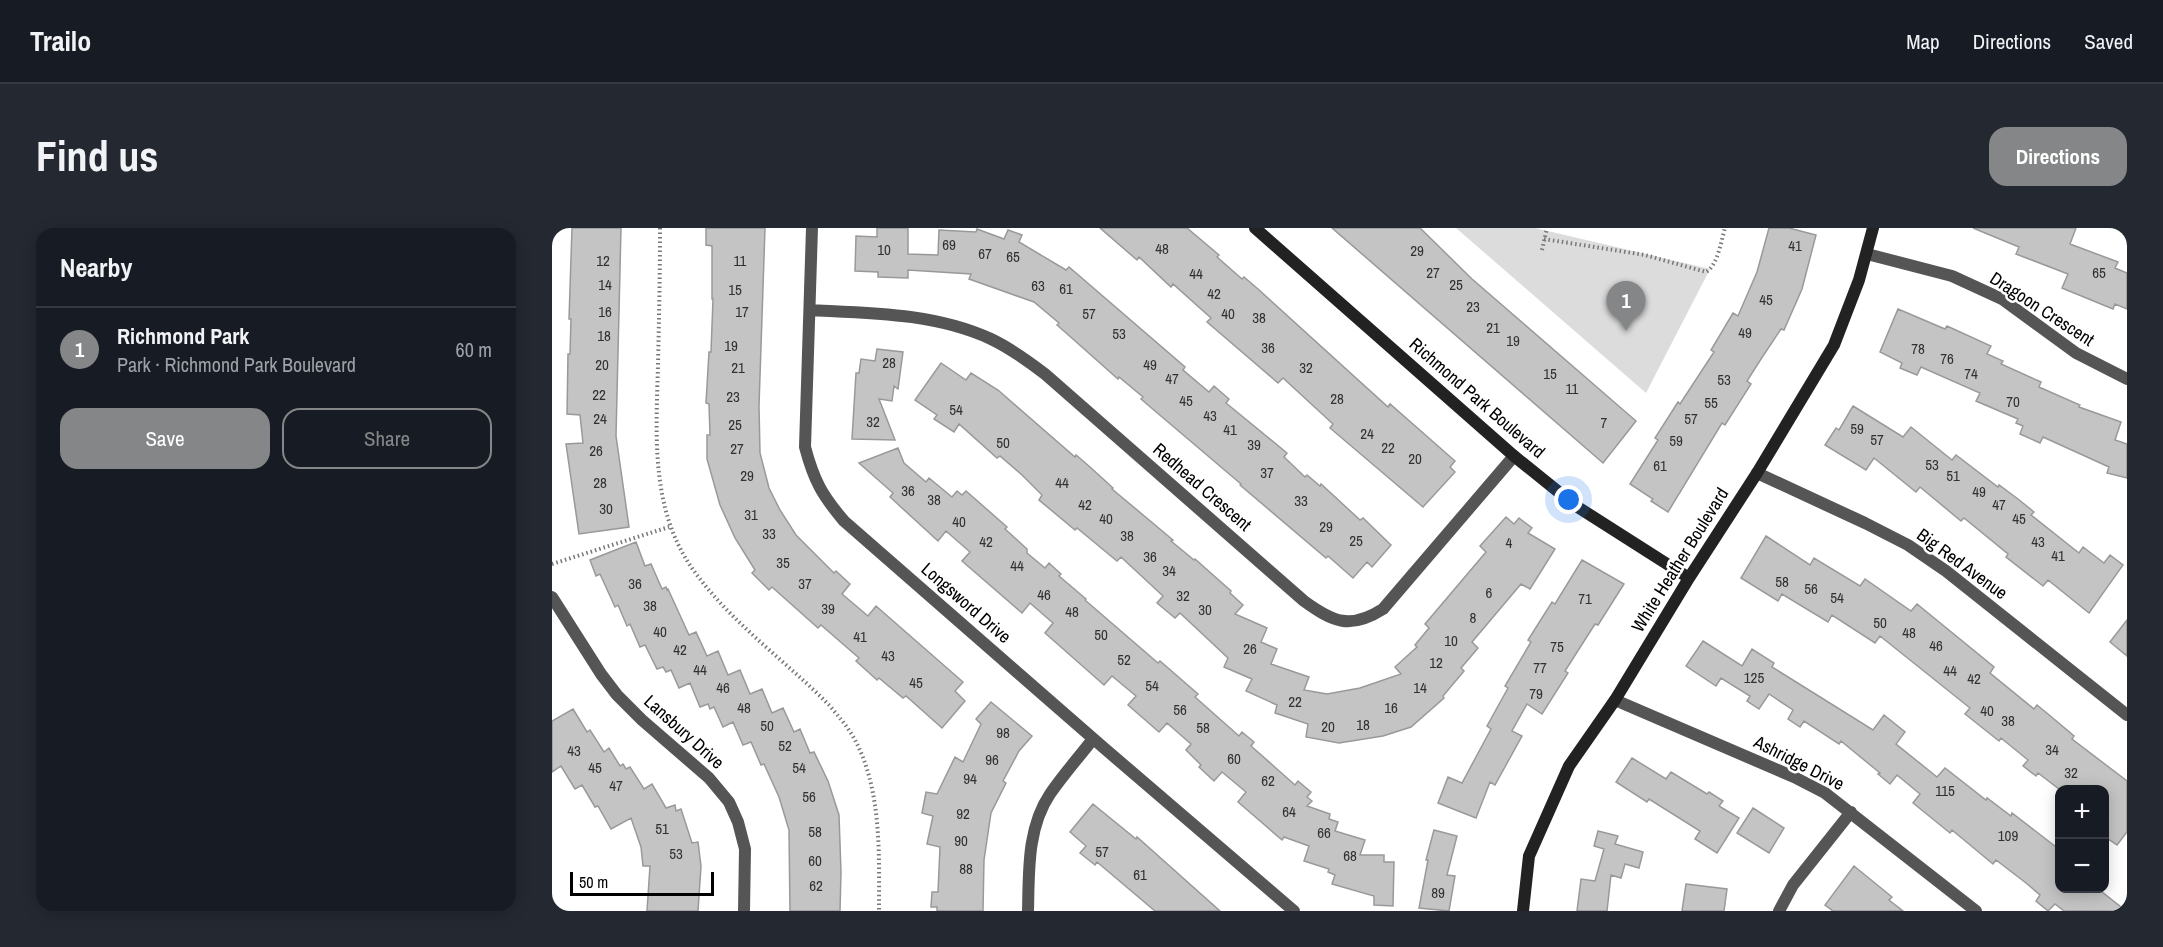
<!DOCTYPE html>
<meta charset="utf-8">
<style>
body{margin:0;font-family:"Archivo Narrow",sans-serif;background:#242831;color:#f1f3f6}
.controls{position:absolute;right:18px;bottom:18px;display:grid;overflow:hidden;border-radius:12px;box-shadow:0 3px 15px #0003}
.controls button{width:54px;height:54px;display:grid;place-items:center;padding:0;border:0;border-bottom:2px solid #363941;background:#171b24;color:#f1f3f6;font:30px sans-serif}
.scale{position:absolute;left:18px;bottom:15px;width:144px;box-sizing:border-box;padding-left:6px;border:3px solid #000;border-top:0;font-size:16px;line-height:21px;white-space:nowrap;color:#000;-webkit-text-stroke:4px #fff;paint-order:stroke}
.you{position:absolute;left:1017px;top:272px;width:21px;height:21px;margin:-15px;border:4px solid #fff;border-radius:50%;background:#1a73e8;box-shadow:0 0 0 9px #1a73e833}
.badge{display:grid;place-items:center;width:39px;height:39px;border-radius:50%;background:#858687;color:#fff;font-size:20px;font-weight:700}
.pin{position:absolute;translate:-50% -50px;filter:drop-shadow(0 2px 3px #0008)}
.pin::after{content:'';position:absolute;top:32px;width:21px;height:18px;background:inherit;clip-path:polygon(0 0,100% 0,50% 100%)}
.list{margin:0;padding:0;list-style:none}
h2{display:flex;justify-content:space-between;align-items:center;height:78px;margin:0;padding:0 24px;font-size:26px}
h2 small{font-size:20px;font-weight:400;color:#9ea1a6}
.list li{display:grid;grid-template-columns:39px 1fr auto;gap:18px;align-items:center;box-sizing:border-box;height:84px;padding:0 24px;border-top:2px solid #363941}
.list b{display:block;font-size:22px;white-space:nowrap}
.list p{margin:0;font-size:20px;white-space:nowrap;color:#9ea1a6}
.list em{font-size:20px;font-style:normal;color:#9ea1a6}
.actions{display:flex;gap:12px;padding:18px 24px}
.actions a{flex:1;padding:14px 0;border:2px solid #858687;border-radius:18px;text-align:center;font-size:21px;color:#858687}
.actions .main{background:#858687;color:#fff}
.map{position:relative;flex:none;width:1575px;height:683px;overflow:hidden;border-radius:18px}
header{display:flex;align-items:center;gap:36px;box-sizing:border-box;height:84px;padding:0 30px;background:#171b24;border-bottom:2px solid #363941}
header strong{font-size:28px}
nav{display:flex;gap:33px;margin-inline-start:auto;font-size:21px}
.intro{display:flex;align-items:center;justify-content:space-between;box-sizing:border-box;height:144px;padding:0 36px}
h1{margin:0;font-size:42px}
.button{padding:15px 27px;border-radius:18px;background:#858687;color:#fff;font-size:21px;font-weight:700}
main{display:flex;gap:36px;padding:0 36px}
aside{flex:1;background:#171b24;border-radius:18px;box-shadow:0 3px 15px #0003}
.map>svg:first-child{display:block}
</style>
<header>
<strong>Trailo</strong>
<nav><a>Map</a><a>Directions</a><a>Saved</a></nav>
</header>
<div class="intro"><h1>Find us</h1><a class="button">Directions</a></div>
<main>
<aside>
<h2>Nearby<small></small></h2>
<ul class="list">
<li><span class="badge">1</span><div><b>Richmond Park</b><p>Park · Richmond Park Boulevard</p></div><em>60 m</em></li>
</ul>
<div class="actions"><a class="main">Save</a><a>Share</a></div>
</aside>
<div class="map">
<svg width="1575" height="683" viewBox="0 0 1575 683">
<rect width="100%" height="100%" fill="#fff"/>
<path fill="#dcdcdc" d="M904,0h79l175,41 -64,124z"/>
<path fill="#c4c4c4" stroke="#999" stroke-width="1.5" d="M20,0h49l-5,208 13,91 -50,7 -13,-90 17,-1 -3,-28 -13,-1 1,-60h2l1,-35h-2z
M154,0h59l-6,178 1,47 9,35 11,22 16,25 38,38 2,-2 14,13 -8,10 26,22 8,-10 87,76 -8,9 10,10 -23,27 -36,-32 -3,2 -24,-20 -2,2 -21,-19 3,-3 -38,-33 -3,3 -46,-41 -3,3 -17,-17 3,-3 -20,-32 -15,-33 -13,-46v-24h3l-1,-31 -3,-1 3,-51h2l2,-53h-1v-53l-6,-1z
M325,0h31v26l30,1 1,-25 37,2 1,-3 27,10 4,-9 14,5 -3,7 47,28 3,-3 116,100 -2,3 26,22 5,-6 15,13 -3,4 61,50 -3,4 21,20 2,-2 13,11 1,-2 39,36 3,-2 28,27 -19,22 -5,-5 -14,16 -25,-22 -2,2 -86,-73 1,-1 -86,-73 -14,-12 2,-2 -24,-20 -1,2 -53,-47 -8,-7 2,-2 -25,-21 -65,-23 2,-5 -63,-4v8l-30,-1v-5l-23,-1 1,-35 21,1z
M548,0h87l32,27 -2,2 25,22 2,-2 14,12 130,118 2,-3 65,57 -5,6 5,5 -32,35 -93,-79 3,-4 -50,-46 -5,5 -71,-61 4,-4 -38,-34 -2,3 -32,-30 -2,3z
M780,0h88l52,51 164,142 -33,42z
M1217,0h20l27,7 -14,54 -18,41 -3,-1 -20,30 -14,22 4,3 -26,41 -3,-2 -54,89 -17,-11 2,-2 -23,-15 28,-44 -3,-2 23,-36 2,2 34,-52 -3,-2 22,-37 5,3 19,-44z
M1421,0h103l-6,16 48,18 -3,6 12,5v36l-12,-5 -2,5 -51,-21 6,-14 -52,-20 3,-7z
M1346,81l47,20 2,-3 44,20 -4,8 16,7 -2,3 40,18 -2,5 41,18 -1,2 42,15 -6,18 12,4v34l-20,-5 2,-6 -66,-30 -3,6 -20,-9 3,-8 -7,-3 2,-4 -42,-18 4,-8 -59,-26 -4,8 -17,-7 2,-5 -22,-11z
M325,121l26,3 -5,37 -4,-3 -2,15 -13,-2 16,41 -43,-1 4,-66h3l2,-14 14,2z
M389,135l25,17 5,-7 27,17 77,67 1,-2 14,12 23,21 -1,1 61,51 -2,1 23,19 1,-1 36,32 -1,2 13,12 -8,9 32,14 -6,14 16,7 -6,15 38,13 -5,13 23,4 33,-6 41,-14 -6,-7 22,-20 -2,-2 14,-17 -4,-4 61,-72 -6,-6 26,-29 8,7 5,-6 13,10 -4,5 27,16 -25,40 -9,-5 -49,58 6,6 -17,20 3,3 -21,25 1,2 -33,29 -28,9 -44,7 -33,-6 2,-13 -33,-11 2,-8 -31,-14 6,-12 -28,-12 4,-9 -48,-45 -5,5 -18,-15 6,-7 -42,-39 -4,4 -40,-33 -2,2 -36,-30 3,-5 -20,-20 -22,-19 -3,2 -38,-34 -5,8 -20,-13 3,-4 -22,-15z
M1301,178l50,31 8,-10 41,33 4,-5 42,32 1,-2 19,14 16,13 -3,3 48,38 4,-6 21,16 6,-8 13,10 -34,48 -41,-33 -5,6 -37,-29 2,-3 -44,-36 -3,3 -41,-34 -4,5 -42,-34 -8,12 -41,-25 11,-17 3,2z
M346,220l6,15 22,19 3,-4 23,19 5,-6 5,4 4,-4 41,36 -2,2 22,20v4l18,15 4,-5 12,11 -2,2 27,23 -1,1 73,63 2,-2 38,33 -3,3 44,39 3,-4 12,10 -3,4 44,39 3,-4 13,11 -4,5 5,4 -5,5 23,8 -1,5 9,3 -3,9 30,9 -5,15h24v7h10l-1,44 -19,-1v-9l-42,-12 3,-9 -7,-3 1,-3 -25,-8 5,-15 -25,-9 -2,3 -44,-38 8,-10 -24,-20 -8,9 -15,-14 2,-2 -15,-15 5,-6 -24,-21 -8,9 -31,-27 8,-9 -24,-20 -8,9 -59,-52 8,-10 -23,-20 -8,10 -60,-52 8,-9 -24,-21 -8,10 -48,-44 3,-4 -34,-30z
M1214,308l44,29 4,-7 46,28 5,-7 46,32 6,-7 77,63 -4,6 44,36 3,-4 11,9 26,22 -2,3 55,42v51l-10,13 -13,-9v-47h-45l-21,-16 -2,3 -13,-10 5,-6 -27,-22 -2,3 -34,-27 5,-6 -90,-72 -5,7 -43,-28 -4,7 -46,-28 -4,7 -37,-23z
M84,314l9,24 6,-2 11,25 4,-2 1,3 1,-1 21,46 7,-3 11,24 11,-5 10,24 12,-5 10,24 12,-5 10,24 11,-5 11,24 6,-3 10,24 4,-1 14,29 11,34 2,57 -1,39h-50l-1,-81 -10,-33 -15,-33 -3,1 -10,-23 -8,3 -10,-23 -10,5 -9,-20 -4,2 -2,-5 -8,3 -10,-24 -11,5 -8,-18 -5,2 -3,-5 -6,2 -12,-24 -5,2 -10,-23 -3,2 -9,-21 -3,2 -15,-33 -4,2 -6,-16z
M1030,332l42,24 -26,41 -3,-1 -30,47 3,2 -26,41 -15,-10 -15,27 10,5 -27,49 -5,-3 -14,36 -38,-15 10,-26 14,6 29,-54 -4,-3 21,-38 -3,-2 26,-44 -3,-2 24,-38 3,2z
M1575,392v36l-17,-14z
M1151,413l39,25 10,-17 22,14 -2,4 101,63 11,-15 21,17 -9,12 41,33 8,-9 41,32 1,-2 24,18 1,-3 48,37v38h37l29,23h-62l-9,-7 -7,7 -12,-10 4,-6 -14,-12 -30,-23 -3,4 -41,-34 -2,3 -37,-30 7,-9 -23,-19 -7,9 -12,-10 2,-1 -39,-32 -2,3 -35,-23 -4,6 -12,-8 5,-9 -24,-16 -10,15 -12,-8 3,-5 -29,-18 -5,8 -30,-20z
M439,474l41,34 -13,15 -16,30 3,2 -15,30 -7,47 -1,51h-46v-4h-6l1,-15h6l2,-45 -13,-3 6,-28 -11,-3 4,-21 11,2 18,-37 8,5 18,-38 -5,-5z
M21,481l14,23 3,-2 14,22 5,-4 11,18 3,-2 3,5 4,-2 14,22 8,-5 14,24 9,-3 1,6 5,-2 11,34 6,-1 3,24 -3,45h-51l3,-45h-7l-2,-19 -10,-29 -20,11 -13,-23 -3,1 -13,-22 -7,4 -14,-23 -9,6v-51z
M1080,530l34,21 5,-7 36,22 2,-2 14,9 -4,5 20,12 -22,35 -22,-14 5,-8 -51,-32 -2,3 -31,-20z
M541,576l43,35 1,-2 83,74h-65l-58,-49 -2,3 -15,-12 6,-7 -16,-14z
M1201,580l31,20 -15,25 -32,-20z
M882,602l23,6 -10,39 8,1 -6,35 -30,-3 9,-48h-2z
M1046,603l20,5 -3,8 28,8 -4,16 -14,-4 -4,14 -10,-3 -4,36h-30l4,-32 14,2 9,-32 -10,-3z
M1302,638l38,31 -3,3 14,11h-70l-8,-6z
M1134,656l41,5 -3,22h-42z"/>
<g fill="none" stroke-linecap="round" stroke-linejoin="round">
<path stroke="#777" stroke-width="4" stroke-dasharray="1.5 3" stroke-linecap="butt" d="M108,0c0,46 -1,91 -2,137 -2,73 -8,149 39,210 37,50 90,87 133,131 9,11 18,21 25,34 27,51 24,115 24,171
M992,11l101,16 61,17c12,-7 15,-31 19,-44
M990,22l5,-22
M0,336l117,-37"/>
<path stroke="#555" stroke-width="12" d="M260,0l-7,219c9,34 17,48 39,74l260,227 190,163
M1315,26l85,22 50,23 74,54 51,26
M258,82c60,3 125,3 181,29 19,9 37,22 54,35l259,227c29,21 46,29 79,8l131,-153
M1205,245l108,50 43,22 38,26 181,144
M0,369l49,77 16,21 25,25 67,58 20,24 9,20 7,27 -1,62
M1063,472l179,77 31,16 151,118
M476,683c1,-39 -1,-83 22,-117 13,-19 29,-37 43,-55
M1227,683l14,-26 58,-73"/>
<path stroke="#222" stroke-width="12" d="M703,0l259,228 62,50 113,72
M971,683l6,-55 40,-90 46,-66 74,-122 68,-105 77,-128 25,-65 14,-52"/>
</g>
<g text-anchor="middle" stroke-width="5" stroke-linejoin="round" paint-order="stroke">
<g font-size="15" fill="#313131">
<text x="397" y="22">69</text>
<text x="1243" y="23">41</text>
<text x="610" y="26">48</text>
<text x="332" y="27">10</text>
<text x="865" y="28">29</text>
<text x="433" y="31">67</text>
<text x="461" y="34">65</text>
<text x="51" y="38">12</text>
<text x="188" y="38">11</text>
<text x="881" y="50">27</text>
<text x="1547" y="50">65</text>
<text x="644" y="51">44</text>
<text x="53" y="62">14</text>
<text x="904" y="62">25</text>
<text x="486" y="63">63</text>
<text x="514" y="66">61</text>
<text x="183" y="67">15</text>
<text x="662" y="71">42</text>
<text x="1214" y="77">45</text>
<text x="921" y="84">23</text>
<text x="53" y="89">16</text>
<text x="190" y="89">17</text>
<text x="537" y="91">57</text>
<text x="676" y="91">40</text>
<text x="707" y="95">38</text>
<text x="941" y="105">21</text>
<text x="1193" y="110">49</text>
<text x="567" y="111">53</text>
<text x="52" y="113">18</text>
<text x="961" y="118">19</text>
<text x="179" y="123">19</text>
<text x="716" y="125">36</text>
<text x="1366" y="126">78</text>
<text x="1395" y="136">76</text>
<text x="337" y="140">28</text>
<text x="50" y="142">20</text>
<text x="598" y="142">49</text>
<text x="186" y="145">21</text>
<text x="754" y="145">32</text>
<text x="998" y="151">15</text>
<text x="1419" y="151">74</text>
<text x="620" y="156">47</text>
<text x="1172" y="157">53</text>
<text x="1020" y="166">11</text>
<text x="47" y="172">22</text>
<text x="181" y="174">23</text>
<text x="785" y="176">28</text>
<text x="634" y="178">45</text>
<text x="1461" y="179">70</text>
<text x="1159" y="180">55</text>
<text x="404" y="187">54</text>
<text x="658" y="193">43</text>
<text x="48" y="196">24</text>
<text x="1139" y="196">57</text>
<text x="321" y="199">32</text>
<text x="1052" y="200">7</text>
<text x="183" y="202">25</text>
<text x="1305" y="206">59</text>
<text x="678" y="207">41</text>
<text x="815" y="211">24</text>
<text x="1325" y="217">57</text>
<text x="1124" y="218">59</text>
<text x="451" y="220">50</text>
<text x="702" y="222">39</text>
<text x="836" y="225">22</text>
<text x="185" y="226">27</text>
<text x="44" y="228">26</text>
<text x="863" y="236">20</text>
<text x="1380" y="242">53</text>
<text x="1108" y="243">61</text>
<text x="715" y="250">37</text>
<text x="195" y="253">29</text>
<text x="1401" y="253">51</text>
<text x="48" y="260">28</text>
<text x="510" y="260">44</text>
<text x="356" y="268">36</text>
<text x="1427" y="269">49</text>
<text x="382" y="277">38</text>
<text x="749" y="278">33</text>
<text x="533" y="282">42</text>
<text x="1447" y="282">47</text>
<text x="54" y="286">30</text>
<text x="199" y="292">31</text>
<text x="554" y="296">40</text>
<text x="1467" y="296">45</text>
<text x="407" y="299">40</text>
<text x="774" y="304">29</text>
<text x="217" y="311">33</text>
<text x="575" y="313">38</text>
<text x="804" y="318">25</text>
<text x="434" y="319">42</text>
<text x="1486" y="319">43</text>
<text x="957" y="320">4</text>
<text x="1506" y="333">41</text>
<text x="598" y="334">36</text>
<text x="231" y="340">35</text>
<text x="465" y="343">44</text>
<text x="617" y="348">34</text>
<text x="1230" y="359">58</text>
<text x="83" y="361">36</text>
<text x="253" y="361">37</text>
<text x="1259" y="366">56</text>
<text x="937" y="370">6</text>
<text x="492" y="372">46</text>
<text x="631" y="373">32</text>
<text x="1285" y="375">54</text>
<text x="1033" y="376">71</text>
<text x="98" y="383">38</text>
<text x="276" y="386">39</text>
<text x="653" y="387">30</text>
<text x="520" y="389">48</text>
<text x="921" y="395">8</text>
<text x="1328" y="400">50</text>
<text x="108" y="409">40</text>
<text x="1357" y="410">48</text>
<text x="549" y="412">50</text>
<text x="308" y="414">41</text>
<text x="899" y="418">10</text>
<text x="1384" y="423">46</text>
<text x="1005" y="424">75</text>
<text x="698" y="426">26</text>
<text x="128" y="427">42</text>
<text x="336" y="433">43</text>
<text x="572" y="437">52</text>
<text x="884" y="440">12</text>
<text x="988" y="445">77</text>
<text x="148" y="447">44</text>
<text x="1398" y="448">44</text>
<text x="1202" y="455">125</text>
<text x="1422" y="456">42</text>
<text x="364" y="460">45</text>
<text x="600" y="463">54</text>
<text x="171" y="465">46</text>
<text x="868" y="465">14</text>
<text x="984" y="471">79</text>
<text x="743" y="479">22</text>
<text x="192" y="485">48</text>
<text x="839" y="485">16</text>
<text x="628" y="487">56</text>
<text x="1435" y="488">40</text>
<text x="1456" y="498">38</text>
<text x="811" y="502">18</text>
<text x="215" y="503">50</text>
<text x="776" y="504">20</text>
<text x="651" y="505">58</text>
<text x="451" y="510">98</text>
<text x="233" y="523">52</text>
<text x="1500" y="527">34</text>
<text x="22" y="528">43</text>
<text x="682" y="536">60</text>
<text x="440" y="537">96</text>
<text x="43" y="545">45</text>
<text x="247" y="545">54</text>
<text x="1519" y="550">32</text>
<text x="418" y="556">94</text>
<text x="716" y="558">62</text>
<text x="64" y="563">47</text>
<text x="1393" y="568">115</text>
<text x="257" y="574">56</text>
<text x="737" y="589">64</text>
<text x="411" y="591">92</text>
<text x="110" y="606">51</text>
<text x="263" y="609">58</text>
<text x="772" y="610">66</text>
<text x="1456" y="613">109</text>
<text x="409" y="618">90</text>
<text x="550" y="629">57</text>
<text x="124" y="631">53</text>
<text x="798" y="633">68</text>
<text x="263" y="638">60</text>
<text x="414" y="646">88</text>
<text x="588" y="652">61</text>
<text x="264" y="663">62</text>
<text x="886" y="670">89</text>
</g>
<g font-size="18" fill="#000" stroke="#fff">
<text transform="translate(1490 81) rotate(33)" y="6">Dragoon Crescent</text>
<text transform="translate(925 170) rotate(41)" y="6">Richmond Park Boulevard</text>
<text transform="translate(650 259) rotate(41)" y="6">Redhead Crescent</text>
<text transform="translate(1128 332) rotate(-58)" y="6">White Heather Boulevard</text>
<text transform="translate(1410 336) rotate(36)" y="6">Big Red Avenue</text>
<text transform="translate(414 375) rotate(41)" y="6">Longsword Drive</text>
<text transform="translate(132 504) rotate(42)" y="6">Lansbury Drive</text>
<text transform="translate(1247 535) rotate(27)" y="6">Ashridge Drive</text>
</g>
</g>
</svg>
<div class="controls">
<button>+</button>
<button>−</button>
</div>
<div class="scale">50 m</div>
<div class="you"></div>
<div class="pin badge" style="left:1074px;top:103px">1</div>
</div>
</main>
